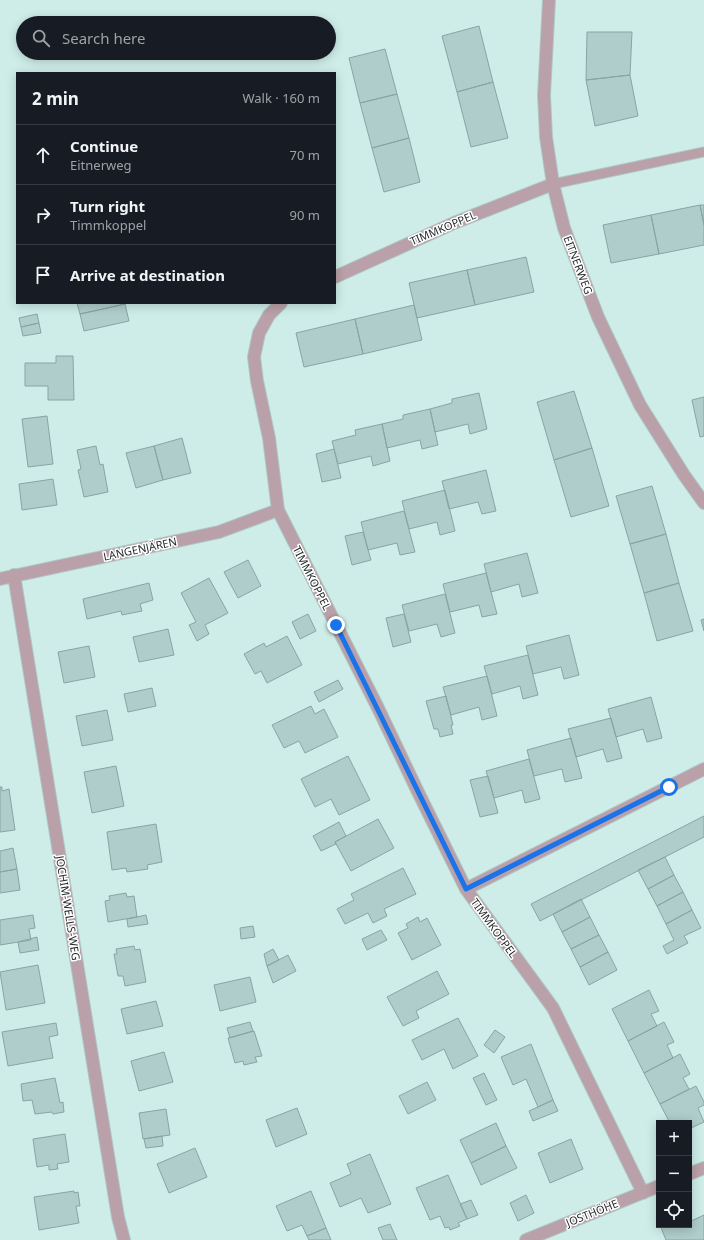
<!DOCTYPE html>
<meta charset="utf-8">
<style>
body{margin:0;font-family:"Noto Sans",sans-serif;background:#20242c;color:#f1f3f6}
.controls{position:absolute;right:12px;bottom:12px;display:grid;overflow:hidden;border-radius:0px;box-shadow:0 2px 10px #0003}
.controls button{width:36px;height:36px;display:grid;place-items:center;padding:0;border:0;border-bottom:1px solid #363941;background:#171b24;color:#f1f3f6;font:20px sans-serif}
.stop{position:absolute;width:12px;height:12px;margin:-9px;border:3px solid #1a73e8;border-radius:50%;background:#fff}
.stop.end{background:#1a73e8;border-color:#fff;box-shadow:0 1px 4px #0008}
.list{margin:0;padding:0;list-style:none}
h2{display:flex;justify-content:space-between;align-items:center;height:52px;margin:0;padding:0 16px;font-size:17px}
h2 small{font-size:13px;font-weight:400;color:#9ea1a6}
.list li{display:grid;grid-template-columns:26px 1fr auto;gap:12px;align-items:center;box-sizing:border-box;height:60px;padding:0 16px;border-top:1px solid #363941}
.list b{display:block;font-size:15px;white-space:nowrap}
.list p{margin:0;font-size:13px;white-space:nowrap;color:#9ea1a6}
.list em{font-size:13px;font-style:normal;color:#9ea1a6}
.icon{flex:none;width:22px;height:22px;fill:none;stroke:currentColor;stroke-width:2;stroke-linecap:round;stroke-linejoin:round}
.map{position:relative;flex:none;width:704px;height:1240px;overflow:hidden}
.search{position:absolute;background:#171b24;box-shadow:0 2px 10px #0003;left:16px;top:16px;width:320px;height:44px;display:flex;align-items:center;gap:10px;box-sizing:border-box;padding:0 14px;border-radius:22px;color:#9ea1a6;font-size:15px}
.panel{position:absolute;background:#171b24;box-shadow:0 2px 10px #0003;left:16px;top:72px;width:320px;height:232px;border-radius:0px}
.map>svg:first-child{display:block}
</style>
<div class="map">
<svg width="704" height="1240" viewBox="0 0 704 1240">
<rect width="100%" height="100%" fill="#ceede9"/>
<path fill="#afcdca" stroke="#88a5a2" d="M479,26l14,56 -36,10 -15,-56z
M587,32h45l-2,43 -44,5z
M385,49l12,45 -37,9 -11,-45z
M630,75l8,41 -43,10 -9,-46z
M493,82l15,56 -37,9 -14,-55z
M397,94l12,44 -37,10 -12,-45z
M409,138l11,44 -36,10 -12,-44z
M700,205l4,20v20l-45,9 -8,-39z
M700,205h4v20z
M651,215l8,39 -48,9 -8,-38z
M526,257l8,35 -59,13 -8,-35z
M467,270l8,35 -58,13 -8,-35z
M77,303h48v1l-45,10z
M125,304l4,17 -45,10 -4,-17z
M414,305l8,35 -59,14 -8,-35z
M37,314l2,9 -18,4 -2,-9z
M355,319l8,35 -59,13 -8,-34z
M39,323l2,10 -18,3 -2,-9z
M56,356h17l1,44h-26v-14h-23v-23h31z
M574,391l18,57 -38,12 -17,-58z
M479,393l8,36 -17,5 -2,-10 -33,8 -5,-23 22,-6v-4z
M704,397v39l-4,1 -8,-37z
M430,409l8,36 -16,4 -2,-9 -33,8 -5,-24 21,-5v-4z
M47,416l6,48 -25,3 -6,-48z
M382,424l8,37 -17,5 -2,-10 -33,8 -6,-23 24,-6 -1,-5z
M182,438l9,35 -28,7 -9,-34z
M96,446l4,19 3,-1 5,28 -24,5 -6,-27 3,-1 -4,-19z
M154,446l9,34 -27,8 -10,-35z
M592,448l17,58 -38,11 -17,-57z
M334,449l7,29 -19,4 -6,-28z
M486,470l10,41 -14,3 -4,-12 -29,7 -7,-28z
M53,479l4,26 -35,5 -3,-26z
M652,486l14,48 -36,10 -14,-48z
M445,490l10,41 -15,4 -3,-13 -28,7 -7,-28z
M404,511l11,41 -15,3 -3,-12 -29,7 -7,-28z
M363,532l8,28 -19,5 -7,-29z
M666,534l13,49 -35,10 -14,-49z
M527,553l11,40 -16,4 -3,-13 -28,8 -7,-28z
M248,560l13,26 -23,12 -14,-26z
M486,573l11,41 -15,3 -3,-12 -29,7 -7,-28z
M209,578l19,35 -23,12 4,9 -12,7 -8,-16 7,-3 -15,-29z
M149,583l4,17 -13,4 2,7 -20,4 -1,-4 -34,8 -4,-20z
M679,583l14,48 -36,10 -13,-48z
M445,594l10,39 -14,4 -4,-13 -28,7 -7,-26z
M308,614l8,17 -16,8 -8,-17z
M404,614l7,28 -18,5 -7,-29z
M704,619v12l-3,-11z
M168,629l6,26 -35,7 -6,-25z
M569,635l10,40 -15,4 -3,-12 -28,7 -7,-28z
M287,636l15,29 -35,18 -6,-12 -6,3 -11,-20 20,-11 2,4z
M89,646l6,31 -31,6 -6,-31z
M528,655l10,40 -15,4 -3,-13 -28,8 -8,-28z
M487,676l10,40 -15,4 -3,-13 -28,8 -8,-28z
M338,680l5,9 -24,13 -5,-10z
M152,688l4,18 -28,6 -4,-18z
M446,696l7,29h-2l2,9 -13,3 -2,-8h-4l-8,-28z
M651,697l11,41 -15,4 -4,-13 -27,8 -8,-28z
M311,706l4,8 9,-5 14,28 -33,16 -6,-12 -15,7 -12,-23z
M107,710l6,30 -31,6 -6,-30z
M611,718l11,40 -15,4 -4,-13 -27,8 -8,-28z
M571,738l11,40 -17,4 -3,-13 -28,7 -7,-26z
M348,756l22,44 -31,15 -8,-16 -16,8 -14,-28z
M529,759l11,40 -15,4 -3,-13 -28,8 -8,-27z
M116,766l8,40 -32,7 -8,-41z
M488,776l10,37 -18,4 -10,-37z
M0,787h2v4l7,-2 6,41 -15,2z
M704,816v21l-164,84 -9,-17z
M378,819l16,29 -43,23 -16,-29z
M339,822l7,14 -11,6 1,2 -15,7 -8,-15z
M156,824l6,38 -15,3 1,4 -21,3 -1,-4 -14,2 -5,-38z
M13,848l4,21 -17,3v-21z
M665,857l9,18 -26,14 -10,-19z
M403,868l13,26 -32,15 3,7 -14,7 -5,-10 -23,11 -8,-15 17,-9 -3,-6z
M17,869l3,21 -20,3v-21z
M674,875l9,17 -26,14 -9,-17z
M683,892l9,18 -26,14 -9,-18z
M126,893l1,4 7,-1 3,21 -29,5 -3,-21 5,-1 -1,-4z
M581,899l9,18 -28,15 -9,-18z
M692,910l9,18 -17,8 4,7 -21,11 -4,-8 11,-6 -8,-16z
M33,915l2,13 -6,1 2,11 -31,5v-25z
M146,915l2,9 -20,3 -1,-8z
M418,917l2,5 7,-4 14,27 -29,15 -14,-27 10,-5 -2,-4z
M590,917l9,18 -28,14 -9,-17z
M253,926l2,11 -14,2 -1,-11z
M381,930l6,10 -20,10 -5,-11z
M599,935l9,17 -28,15 -9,-18z
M37,937l2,13 -19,3 -2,-11z
M134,946l1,4 5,-1 6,33 -21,4 -2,-10h-5l-4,-22h3l-1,-5z
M273,949l6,11 -12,6 -3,-12z
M608,952l9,18 -28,15 -9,-18z
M288,955l8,16 -23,12 -6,-17z
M38,965l7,38 -39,7 -6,-38z
M437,971l12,23 -33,17 3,7 -16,8 -16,-29z
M250,977l6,25 -36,9 -6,-26z
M649,990l10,21 -8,3 6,12 -29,15 -16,-32z
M156,1001l7,25 -36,8 -6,-25z
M458,1018l20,38 -25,13 -9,-20 -22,11 -10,-20z
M250,1022l3,9 -23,7 -3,-10z
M664,1022l10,20 -7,3 6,13 -29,15 -16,-32z
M56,1023l2,12 -9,2 4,21 -45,8 -6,-34z
M495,1030l10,7 -11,16 -10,-8z
M254,1031l8,25 -7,1 2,5 -13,3 -1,-4 -8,2 -7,-25z
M531,1044l22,56 -15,7 -12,-28 -13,6 -12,-28z
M164,1052l9,30 -34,9 -8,-30z
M680,1054l10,20 -7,4 6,11 -29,15 -16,-31z
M484,1073l13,27 -11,5 -13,-27z
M55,1078l5,25 3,-1 1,10 -11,2 -1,-2 -17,2 -3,-14 -9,1 -2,-17z
M427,1082l9,18 -28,14 -9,-18z
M696,1086l8,16v3l-6,3 6,14 -15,7v-6h-19l-10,-19z
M553,1100l5,11 -25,10 -4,-10z
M297,1108l10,26 -31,13 -10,-27z
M166,1109l4,26 -27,4 -4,-26z
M496,1123l10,23 -35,17 -11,-23z
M65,1134l4,28 -12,2 1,5 -9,1v-5l-12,2 -4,-28z
M162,1136l1,10 -17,2 -2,-9z
M571,1139l12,30 -33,14 -12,-30z
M506,1146l11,22 -36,17 -10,-22z
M195,1148l12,29 -38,16 -12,-29z
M370,1154l21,50 -23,9 -7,-15 -21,9 -10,-24 21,-9 -4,-10z
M448,1175l19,44 -9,4 2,3 -10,4 -1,-3 -4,1 -5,-12 -10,4 -14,-32z
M74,1191v2l4,-1 2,14h-4l3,17 -40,7 -5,-33z
M311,1191l15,37 -19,8 -5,-11 -15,6 -11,-25z
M526,1195l8,18 -16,8 -8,-18z
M471,1200l7,15 -11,4 -7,-15z
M704,1215v25h-38l-6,-15h29v-3z
M390,1224l7,16h-14l-5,-12z
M326,1228l5,12h-22l-2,-4z"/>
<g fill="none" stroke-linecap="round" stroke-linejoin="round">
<defs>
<path id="service" d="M553,184l151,-32"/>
<path id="minor" d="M549,0l-5,95 2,42 7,47 11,44 34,89 42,88 44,70 20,28
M335,277l119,-54 99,-39
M281,303l-12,12 -10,18 -5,24 3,24 12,57 9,72 100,198 40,84 48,97 87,119 90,185
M14,575l104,642 6,23
M0,579l219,-47 59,-22
M466,889l238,-120
M689,1174l15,-6
M526,1240l133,-54"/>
</defs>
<use href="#service" stroke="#aec9c6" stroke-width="11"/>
<use href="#minor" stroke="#aec9c6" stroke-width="14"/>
<use href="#service" stroke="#baa0a8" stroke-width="9"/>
<use href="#minor" stroke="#baa0a8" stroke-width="12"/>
</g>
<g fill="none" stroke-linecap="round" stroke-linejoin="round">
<path stroke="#1a73e8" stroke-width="5" d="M336,625c44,88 86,176 130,264l203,-102"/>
</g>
<g text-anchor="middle" stroke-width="3" stroke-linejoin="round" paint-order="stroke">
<g font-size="11" fill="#1b2625" stroke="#fff">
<text transform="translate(443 228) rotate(-23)" y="4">TIMMKOPPEL</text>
<text transform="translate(578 265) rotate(69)" y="4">EITNERWEG</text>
<text transform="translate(140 549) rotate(-12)" y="4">LANGENJÄREN</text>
<text transform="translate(312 578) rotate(63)" y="4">TIMMKOPPEL</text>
<text transform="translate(68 908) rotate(81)" y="4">JOCHIM-WELLS-WEG</text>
<text transform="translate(494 928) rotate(54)" y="4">TIMMKOPPEL</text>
<text transform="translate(592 1213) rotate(-22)" y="4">JOSTHÖHE</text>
</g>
</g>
</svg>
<div class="controls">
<button>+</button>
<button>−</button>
<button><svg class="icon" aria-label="locate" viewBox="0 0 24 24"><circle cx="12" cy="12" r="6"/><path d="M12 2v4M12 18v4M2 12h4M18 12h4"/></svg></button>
</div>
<div class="stop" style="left:669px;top:787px"></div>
<div class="stop end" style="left:336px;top:625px"></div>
<div class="search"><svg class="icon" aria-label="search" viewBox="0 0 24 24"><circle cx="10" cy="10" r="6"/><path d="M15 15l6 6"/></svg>Search here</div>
<section class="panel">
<h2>2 min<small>Walk · 160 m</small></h2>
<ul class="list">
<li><svg class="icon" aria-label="ahead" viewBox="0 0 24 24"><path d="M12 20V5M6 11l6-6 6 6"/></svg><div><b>Continue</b><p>Eitnerweg</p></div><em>70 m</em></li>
<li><svg class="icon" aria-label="right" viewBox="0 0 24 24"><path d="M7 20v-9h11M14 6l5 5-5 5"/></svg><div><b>Turn right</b><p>Timmkoppel</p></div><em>90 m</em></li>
<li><svg class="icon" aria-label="arrive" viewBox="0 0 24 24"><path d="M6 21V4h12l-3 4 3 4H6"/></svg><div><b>Arrive at destination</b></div></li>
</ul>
</section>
</div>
